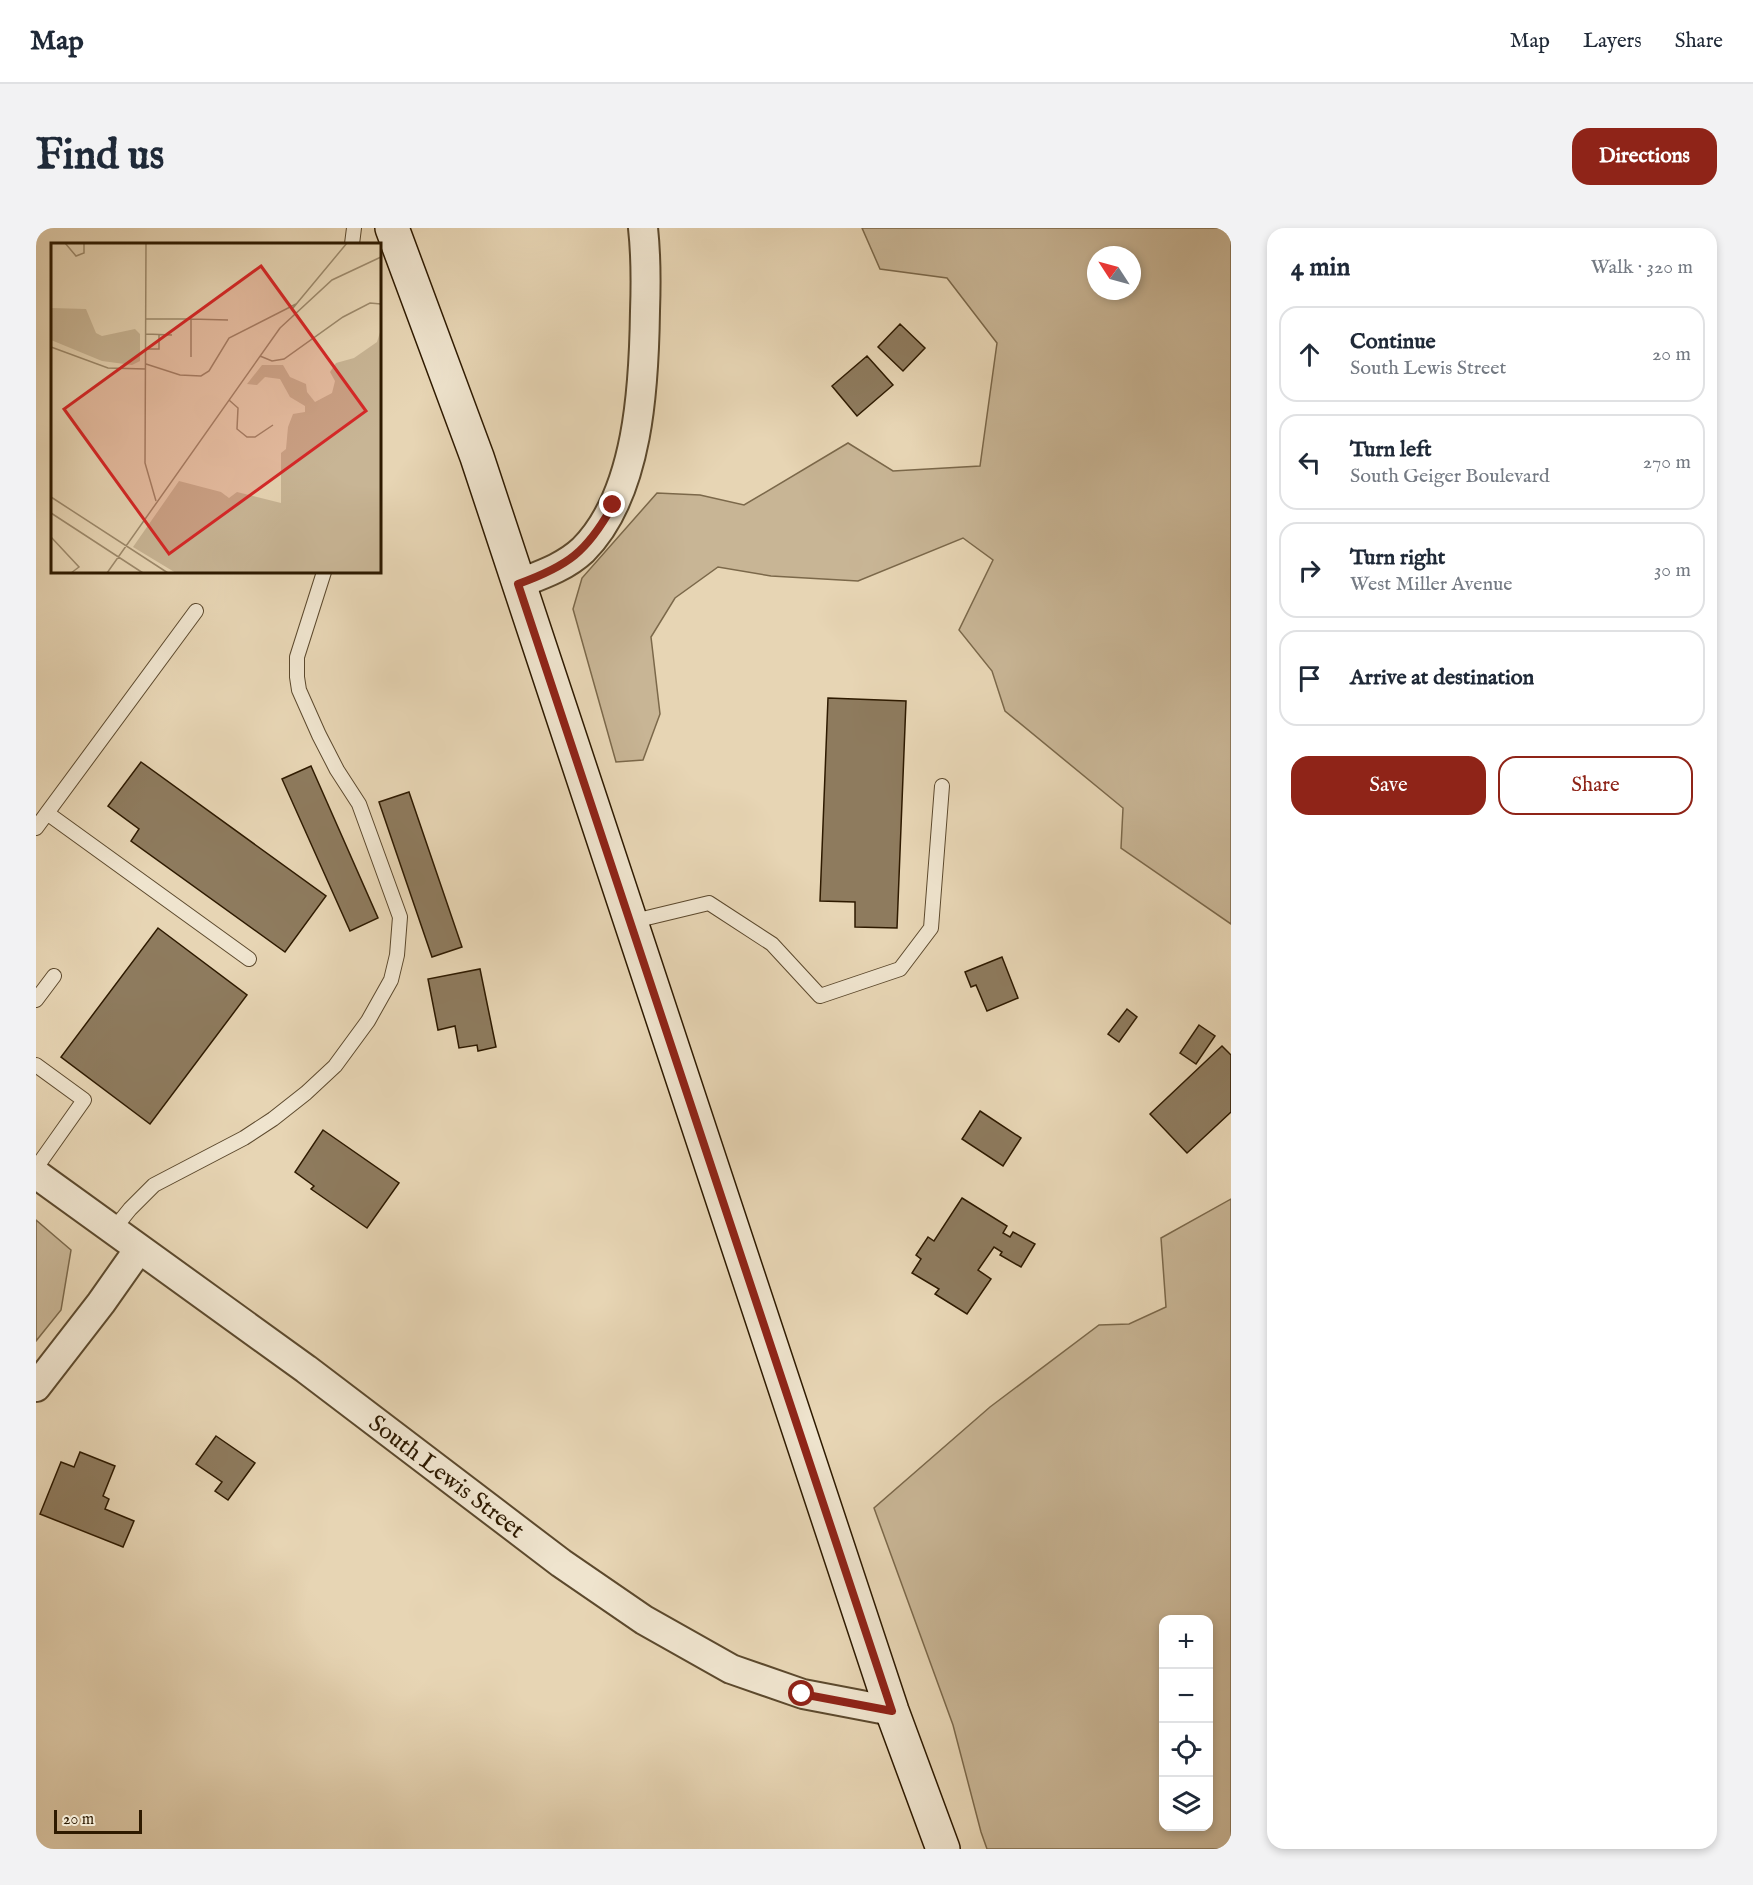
<!DOCTYPE html>
<meta charset="utf-8">
<style>
body{margin:0;font-family:"IM FELL English",serif;background:#f2f2f3;color:#1f2937}
.controls{position:absolute;right:18px;bottom:18px;display:grid;overflow:hidden;border-radius:12px;box-shadow:0 3px 9px #0003}
.controls button{width:54px;height:54px;display:grid;place-items:center;padding:0;border:0;border-bottom:2px solid #e0e1e3;background:#fff;color:#1f2937;font:30px sans-serif}
.compass{position:absolute;left:1051px;top:18px;width:54px;height:54px;border-radius:50%;background:#fff;box-shadow:0 3px 9px #0003;rotate:306deg}
.scale{position:absolute;left:18px;bottom:15px;width:88px;box-sizing:border-box;padding-left:6px;border:3px solid #2e1a00;border-top:0;font-size:16px;line-height:21px;white-space:nowrap;color:#2e1a00;-webkit-text-stroke:4px #efe4ce;paint-order:stroke}
.stop{position:absolute;width:18px;height:18px;margin:-14px;border:4px solid #8f2418;border-radius:50%;background:#fff}
.stop.end{background:#8f2418;border-color:#fff;box-shadow:0 2px 6px #0008}
.list{margin:0;padding:0;list-style:none}
h2{display:flex;justify-content:space-between;align-items:center;height:78px;margin:0;padding:0 24px;font-size:26px}
h2 small{font-size:20px;font-weight:400;color:#747a83}
.list li{display:grid;grid-template-columns:39px 1fr auto;gap:18px;align-items:center;box-sizing:border-box;height:96px;margin:0 12px 12px;padding:0 12px;border:2px solid #e0e1e3;border-radius:18px}
.list b{display:block;font-size:22px;white-space:nowrap}
.list p{margin:0;font-size:20px;white-space:nowrap;color:#747a83}
.list em{font-size:20px;font-style:normal;color:#747a83}
.actions{display:flex;gap:12px;padding:18px 24px}
.actions a{flex:1;padding:14px 0;border:2px solid #8f2418;border-radius:18px;text-align:center;font-size:21px;color:#8f2418}
.actions .main{background:#8f2418;color:#fff}
.icon{flex:none;width:33px;height:33px;fill:none;stroke:currentColor;stroke-width:2;stroke-linecap:round;stroke-linejoin:round}
.map{position:relative;flex:none;width:1195px;height:1621px;overflow:hidden;border-radius:18px}
header{display:flex;align-items:center;gap:36px;box-sizing:border-box;height:84px;padding:0 30px;background:#fff;border-bottom:2px solid #e0e1e3}
header strong{font-size:28px}
nav{display:flex;gap:33px;margin-inline-start:auto;font-size:21px}
.intro{display:flex;align-items:center;justify-content:space-between;box-sizing:border-box;height:144px;padding:0 36px}
h1{margin:0;font-size:42px}
.button{padding:15px 27px;border-radius:18px;background:#8f2418;color:#fff;font-size:21px;font-weight:700}
main{display:flex;gap:36px;padding:0 36px}
aside{flex:1;background:#fff;border-radius:18px;box-shadow:0 3px 9px #0003}
.map>svg:first-child{display:block}
</style>
<header>
<strong>Map</strong>
<nav><a>Map</a><a>Layers</a><a>Share</a></nav>
</header>
<div class="intro"><h1>Find us</h1><a class="button">Directions</a></div>
<main>
<div class="map">
<svg width="1195" height="1621" viewBox="0 0 1195 1621">
<rect width="100%" height="100%" fill="#e7d5b4"/>
<filter id="stains"><feTurbulence type="fractalNoise" baseFrequency=".00333" numOctaves="4"/><feColorMatrix values="0 0 0 0 .2 0 0 0 0 .09 0 0 0 0 .02 0 0 0 .5 -.17"/></filter>
<radialGradient id="worn" r=".72"><stop offset=".6" stop-color="#630" stop-opacity="0"/><stop offset="1" stop-color="#630" stop-opacity=".3"/></radialGradient>
<path fill="#c8b595" stroke="#7b684a" stroke-width="1.5" fill-rule="evenodd" d="M826,0h369v696l-110,-76 2,-40 -118,-97 -13,-40 -33,-41 34,-70 -30,-22 -105,43 -87,-5 -53,-9 -43,31 -24,39 9,77 -17,46 -27,2 -43,-153 9,-31 75,-85 43,2 44,10 104,-62 45,28 87,-5 17,-123 -50,-65 -67,-9zM1060,27h36v36h-36z
M1195,971v650h-244l-6,-17 -28,-107 -79,-217 116,-101 109,-82 30,-1 37,-17 -5,-69zM1128,1392h44v206h-44z
M0,992l35,30 -10,60 -25,31z"/>
<path fill="#8e7b5e" stroke="#2e1a00" stroke-width="1.5" d="M864,96l25,24 -22,23 -25,-24z
M831,128l26,29 -36,31 -25,-30z
M792,470l78,3 -9,227 -42,-1v-25l-35,-1z
M105,534l185,134 -41,56 -154,-111 8,-12 -31,-23z
M275,538l67,152 -28,13 -68,-152z
M373,564l53,155 -30,10 -53,-155z
M122,700l89,67 -97,129 -89,-67z
M966,729l16,41 -31,13 -11,-26 -5,2 -6,-15z
M444,741l16,78 -18,4 -1,-6 -18,3 -4,-22 -17,4 -10,-51z
M1091,781l10,8 -18,25 -11,-8z
M1163,797l16,11 -19,28 -16,-11z
M1186,818l9,9v57l-44,41 -37,-39z
M944,883l41,27 -18,28 -41,-27z
M287,902l76,53 -32,45 -56,-39 3,-3 -19,-14z
M926,970l45,28 -4,7 7,4 3,-5 22,12 -14,23 -21,-12 2,-3 -8,-5 -16,23 13,9 -24,35 -32,-20 4,-5 -27,-16 9,-14 -5,-4 12,-18 6,4z
M180,1208l39,27 -27,37 -13,-9 7,-9 -26,-18z
M44,1224l35,14 -12,30 6,3 -4,10 29,12 -11,26 -83,-33 21,-52 13,5z"/>
<g fill="none" stroke-linecap="round" stroke-linejoin="round">
<defs>
<path id="lane" d="M316,16l2,-16
M11,585l149,-202
M0,600l11,-15 202,146
M594,694l79,-19 63,41 48,52 80,-27 31,-41 11,-142
M0,772l18,-24
M0,837l48,35 -48,68
M77,1002l17,-21 24,-24 90,-47 29,-19 33,-26 29,-27 33,-45 23,-41 6,-25 3,-38 -41,-113 -22,-34 -18,-35 -20,-45 -2,-13v-20l27,-85"/>
<path id="street" d="M482,356c23,-9 47,-17 65,-34 56,-56 61,-165 62,-239 1,-28 1,-56 -2,-83
M0,946l270,195 255,194 83,57 87,49 72,25 89,17
M0,1159l65,-84 38,-54"/>
<path id="secondary" d="M356,0l85,229 415,1254 51,138"/>
</defs>
<use href="#lane" stroke="#5c492d" stroke-width="16"/>
<use href="#street" stroke="#5c492d" stroke-width="32"/>
<use href="#secondary" stroke="#2e1a00" stroke-width="36"/>
<use href="#lane" stroke="#efe4ce" stroke-width="14"/>
<use href="#street" stroke="#efe4ce" stroke-width="28"/>
<use href="#secondary" stroke="#efe4ce" stroke-width="33"/>
</g>
<g fill="none" stroke-linecap="round" stroke-linejoin="round">
<path stroke="#8f2418" stroke-width="8" d="M577,277c-26,47 -45,61 -95,79l374,1127 -90,-17"/>
</g>
<g text-anchor="middle" stroke-width="6" stroke-linejoin="round" paint-order="stroke">
<g font-size="24" fill="#2e1a00" stroke="#efe4ce">
<text transform="translate(411 1248) rotate(37)" y="8">South Lewis Street</text>
</g>
</g>
<g transform="translate(15 15)">
<rect width="330" height="330" fill="#e7d5b4"/>
<path d="M0,65l35,1 10,24 6,3 33,-7 5,5v27l-8,4 -30,-4 -51,-21zM330,86v244h-205l-43,-26 46,-66 42,11 8,6 8,-6 44,11v-50l5,-4 2,-22 5,-13 12,-2v-6l-15,-9 -10,-18 -15,-2 -8,8 -10,-1 15,-19h21l7,12 16,7 1,8 8,10 17,-9 3,-12 -5,-9 6,-9 18,-5 23,-16z" fill="#c8b595"/>
<path fill="none" stroke="#9d8a6c" stroke-width="1.5" d="M14,0l11,13 8,-3v-10M95,0l-1,220 11,38M242,65l54,-65M95,76h45v38M140,76l37,1M229,85l52,-48 49,-23M95,91l26,1M0,104l57,21 38,1M95,106h13v-15M209,113l12,5 12,-2 59,-42 27,-14 11,1M95,121l34,11 21,1 8,-5 20,-33 67,-34M178,157l9,8 -1,21 10,8h8l18,-12M0,254l117,76M0,270l92,60M0,294l28,30 -8,6M56,330l173,-245"/>
<path fill="#d62828" fill-opacity="0.15" stroke="#d62828" stroke-width="3" d="M210,23l105,145 -197,143 -105,-145z"/>
<rect width="330" height="330" fill="none" stroke="#2e1a00" stroke-width="3"/>
</g>
<rect width="100%" height="100%" filter="url(#stains)"/>
<rect width="100%" height="100%" fill="url(#worn)"/>
</svg>
<div class="controls">
<button>+</button>
<button>−</button>
<button><svg class="icon" aria-label="locate" viewBox="0 0 24 24"><circle cx="12" cy="12" r="6"/><path d="M12 2v4M12 18v4M2 12h4M18 12h4"/></svg></button>
<button><svg class="icon" aria-label="layers" viewBox="0 0 24 24"><path d="M12 4l9 5-9 5-9-5zM3 14l9 5 9-5"/></svg></button>
</div>
<svg class="compass" viewBox="-18 -18 36 36"><path d="M0-13l5 13h-10z" fill="#e53935"/><path d="M0 13l5-13h-10z" fill="#747a83"/></svg>
<div class="scale">20 m</div>
<div class="stop" style="left:766px;top:1466px"></div>
<div class="stop end" style="left:577px;top:277px"></div>
</div>
<aside>
<h2>4 min<small>Walk · 320 m</small></h2>
<ul class="list">
<li><svg class="icon" aria-label="ahead" viewBox="0 0 24 24"><path d="M12 20V5M6 11l6-6 6 6"/></svg><div><b>Continue</b><p>South Lewis Street</p></div><em>20 m</em></li>
<li><svg class="icon" aria-label="left" viewBox="0 0 24 24"><path d="M17 20v-9H6M10 6l-5 5 5 5"/></svg><div><b>Turn left</b><p>South Geiger Boulevard</p></div><em>270 m</em></li>
<li><svg class="icon" aria-label="right" viewBox="0 0 24 24"><path d="M7 20v-9h11M14 6l5 5-5 5"/></svg><div><b>Turn right</b><p>West Miller Avenue</p></div><em>30 m</em></li>
<li><svg class="icon" aria-label="arrive" viewBox="0 0 24 24"><path d="M6 21V4h12l-3 4 3 4H6"/></svg><div><b>Arrive at destination</b></div></li>
</ul>
<div class="actions"><a class="main">Save</a><a>Share</a></div>
</aside>
</main>
